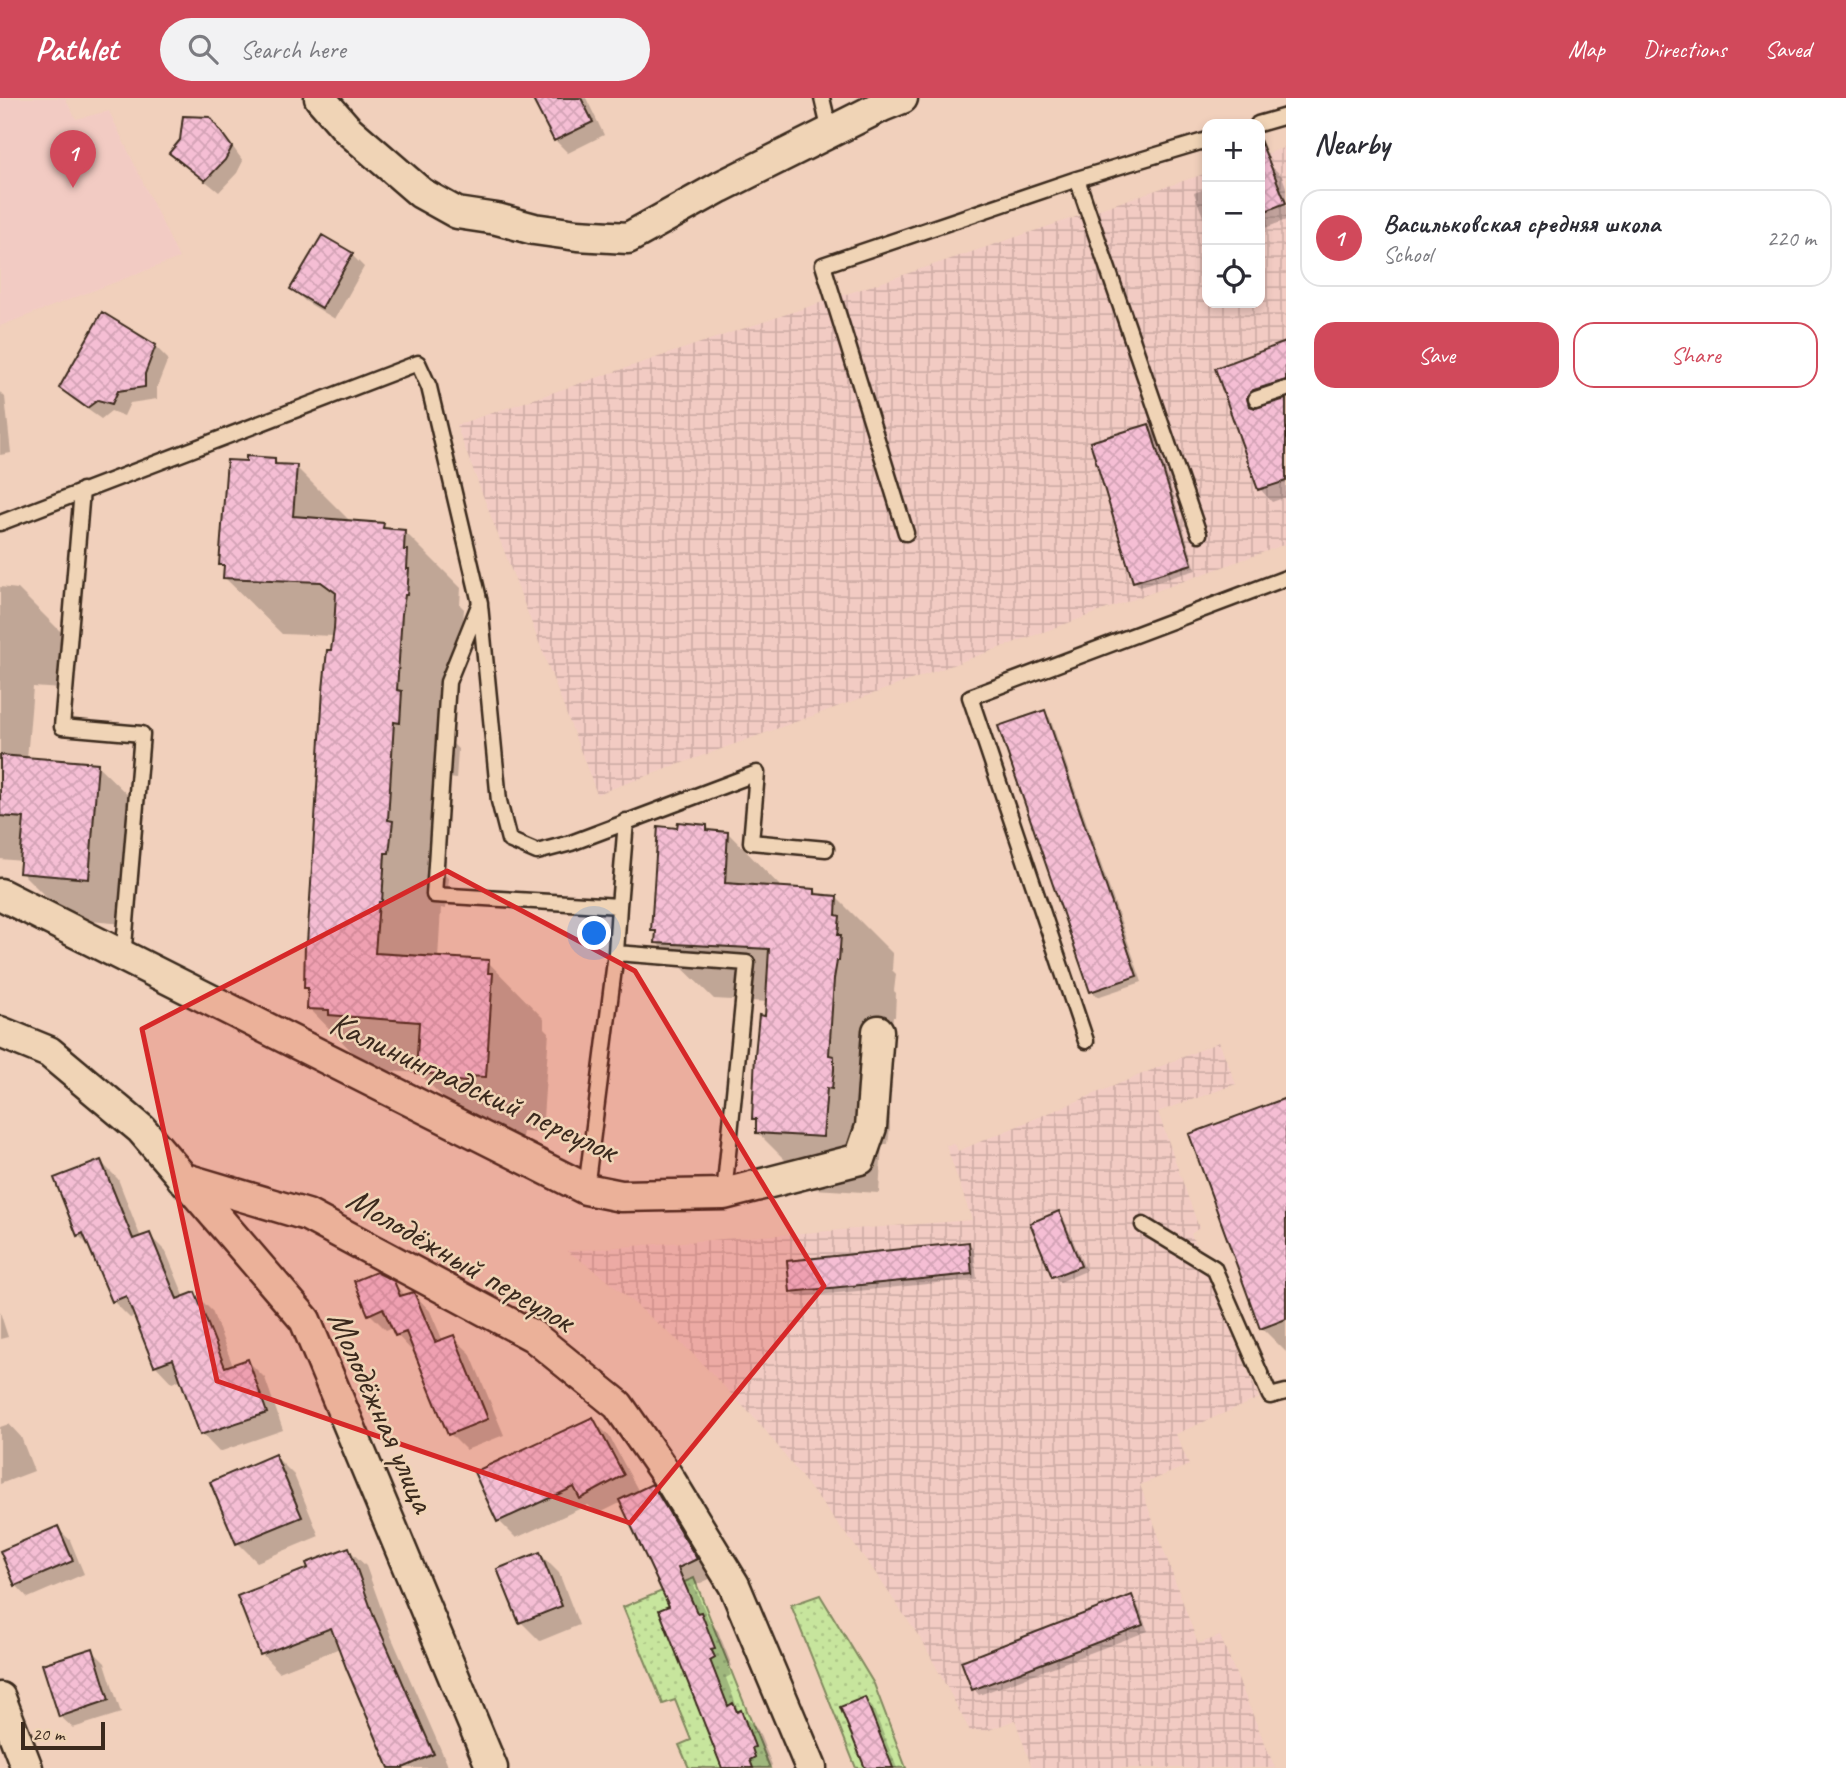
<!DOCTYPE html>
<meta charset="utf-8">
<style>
body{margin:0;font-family:Caveat,sans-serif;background:#f2f2f3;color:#2b2b33}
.controls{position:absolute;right:21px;top:21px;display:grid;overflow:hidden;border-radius:14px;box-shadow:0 4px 10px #0003}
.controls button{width:63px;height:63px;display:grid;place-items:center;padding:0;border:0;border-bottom:2px solid #e1e1e2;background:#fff;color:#2b2b33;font:35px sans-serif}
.scale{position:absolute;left:21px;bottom:18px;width:84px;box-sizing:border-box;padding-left:7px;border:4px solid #3b2a1e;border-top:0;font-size:19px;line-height:24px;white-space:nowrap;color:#3b2a1e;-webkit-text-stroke:5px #f0d4b6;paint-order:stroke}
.you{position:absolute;left:595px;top:836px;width:24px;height:24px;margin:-18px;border:5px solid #fff;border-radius:50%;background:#1a73e8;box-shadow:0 0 0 10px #1a73e833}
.badge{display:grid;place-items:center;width:46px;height:46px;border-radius:50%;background:#d1495b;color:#fff;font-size:23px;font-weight:700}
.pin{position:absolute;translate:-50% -58px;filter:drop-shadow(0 2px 4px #0008)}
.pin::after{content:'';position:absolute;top:37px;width:24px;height:21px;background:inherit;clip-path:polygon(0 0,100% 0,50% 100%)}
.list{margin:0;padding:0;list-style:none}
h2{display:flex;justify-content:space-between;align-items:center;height:91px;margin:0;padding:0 28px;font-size:30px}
h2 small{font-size:23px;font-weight:400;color:#7c7c81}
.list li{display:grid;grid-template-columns:46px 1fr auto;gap:21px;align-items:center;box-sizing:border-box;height:98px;margin:0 14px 14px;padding:0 14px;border:2px solid #e1e1e2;border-radius:21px}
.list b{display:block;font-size:26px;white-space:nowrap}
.list p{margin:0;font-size:23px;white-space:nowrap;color:#7c7c81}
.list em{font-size:23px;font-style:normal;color:#7c7c81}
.actions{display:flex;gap:14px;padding:21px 28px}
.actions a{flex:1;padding:16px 0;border:2px solid #d1495b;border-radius:21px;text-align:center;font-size:24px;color:#d1495b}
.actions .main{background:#d1495b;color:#fff}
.icon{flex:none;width:38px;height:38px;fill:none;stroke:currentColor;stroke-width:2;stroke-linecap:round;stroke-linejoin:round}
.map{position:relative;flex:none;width:1286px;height:1670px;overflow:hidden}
header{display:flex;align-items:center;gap:42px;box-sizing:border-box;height:98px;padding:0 35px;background:#d1495b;color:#fff}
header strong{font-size:33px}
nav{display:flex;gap:38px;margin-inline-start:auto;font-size:24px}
.search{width:490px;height:63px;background:#f2f2f3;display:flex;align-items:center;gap:18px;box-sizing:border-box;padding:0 24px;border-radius:38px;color:#7c7c81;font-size:26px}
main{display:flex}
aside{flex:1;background:#fff}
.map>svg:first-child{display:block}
</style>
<header>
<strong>Pathlet</strong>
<div class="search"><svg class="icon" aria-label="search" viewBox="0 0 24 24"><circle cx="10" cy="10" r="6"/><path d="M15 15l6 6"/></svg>Search here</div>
<nav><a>Map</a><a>Directions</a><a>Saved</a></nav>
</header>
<main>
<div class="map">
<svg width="1286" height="1670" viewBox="0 0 1286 1670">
<defs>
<pattern id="industrial-grid" width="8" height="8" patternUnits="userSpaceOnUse" patternTransform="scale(1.75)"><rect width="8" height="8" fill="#f2cbc3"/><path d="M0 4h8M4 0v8" fill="none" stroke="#d0aea7"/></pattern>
<pattern id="green-dots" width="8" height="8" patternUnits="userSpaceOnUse" patternTransform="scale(1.75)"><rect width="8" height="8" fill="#c7e59d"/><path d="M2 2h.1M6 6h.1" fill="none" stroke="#acc587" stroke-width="1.8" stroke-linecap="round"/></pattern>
<pattern id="building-cross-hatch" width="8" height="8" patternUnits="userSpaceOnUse" patternTransform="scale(1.75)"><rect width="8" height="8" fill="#f5bed4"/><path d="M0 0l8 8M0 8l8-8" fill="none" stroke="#d3a3b6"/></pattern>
</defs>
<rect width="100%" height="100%" fill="#f1d0bc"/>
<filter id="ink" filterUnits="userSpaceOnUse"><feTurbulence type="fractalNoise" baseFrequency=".0143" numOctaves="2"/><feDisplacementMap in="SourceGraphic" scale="14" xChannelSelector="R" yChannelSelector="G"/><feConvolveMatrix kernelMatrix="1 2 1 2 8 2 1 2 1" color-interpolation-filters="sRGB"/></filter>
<g filter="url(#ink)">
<path fill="#f2cbc3" d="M0,0h65l11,21 33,-8 70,147 -179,68z"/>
<path fill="url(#industrial-grid)" d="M1286,49v397l-689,250 -141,-369 751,-252v130h53v-147z
M1219,944l17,42 -78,28 41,116 -8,6 68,164 -83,36 13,31 -49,20 58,159 22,-8 55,132h-243l-17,-48 -26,10 -19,1 -46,-87 -54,-79 -108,-139 -72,-75 -90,-77 -33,-23 405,-31 -26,-75 9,-1 3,7z"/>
<path fill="url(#green-dots)" stroke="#81885e" stroke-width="2" d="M694,1480l76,190h-81l-10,-23 12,-5 -16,-40 -12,4 -40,-97z
M820,1497l54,89 32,84h-50l-65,-163z"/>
<path fill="#0003" d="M551,0h35l18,37 -36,18 -13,-13 -17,-36z
M209,21l13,13 21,29 -6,12 -18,19 -48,-39z
M1269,66l13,12 4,11v33l-26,10v-63z
M1207,90v39l-13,-34z
M352,157l12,12 -29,52 -30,-18 -13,-12z
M1286,246v51l-24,9 -3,6 27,-10v97l-14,5 -12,-13 -43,-120z
M155,248l13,13 -11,28v12l-27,4 -6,13 -13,-5 -10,8 -27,-19 -13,-12z
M0,294l5,5 6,56 -11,2z
M1148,328l6,6 42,138 -56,17 -6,-6z
M274,362l7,6 15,1 55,55 32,3 5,5 16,1 57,57 -1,17 4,4 -1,16 2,2 -7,44 -5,73 5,5 -1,16 -1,14 -6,-1 -6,96 5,5 -4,30 -4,-1 -3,51 50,3 56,57v8l5,5 -7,101 -19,-1 -1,5 -27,-2 -21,-6 -55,-56 -32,-2 -5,-5 -17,-1 -56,-57 1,-17 -4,-3 3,-43 25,-309 -52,-2 -57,-56 1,-9 -5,-5z
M0,489l18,2 47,47 -4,53 -28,-2 -6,72 70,6 48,47 -10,113 -67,-6 -47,-47 1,-11 -22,-2z
M1044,614l6,6 92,264 -45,15 -5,-6z
M707,728l5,6 16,1 54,55 33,2 5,6 16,1 57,57 -1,16 4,4 -2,17 2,2 -1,24h-2l-3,20 -5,72 5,5v14l-2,16h-6l-3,49 -65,-4 -57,-57 1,-9 -4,-5 14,-116 -54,-3 -57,-56 1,-8 -5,-5 26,-100z
M1286,1002v252l-24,-24z
M101,1064l17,17 23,59 8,-3 17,17 19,46 10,-4 17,17 21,55 15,-5 17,17 18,52 -64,22 -17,-18 -20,-55 -10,4 -17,-18 -19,-49 -6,2 -17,-17 -21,-52 -14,-14z
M1058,1115l6,6 22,52 -26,11 -6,-6z
M969,1146l5,6 3,29 -179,18 -6,-6z
M393,1185l13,13 8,-2 16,17 13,30 10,-4 17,16 34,82 -38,15 -16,-16 -34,-83 -3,1 -16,-17 -4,-8 -7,3 -16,-16z
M0,1214l8,25 -8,2z
M592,1321l17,17 30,56 12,-6 18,18 45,73 -20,9 16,37 8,8 14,35 -4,1 3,8 -5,3 13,34 19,18 14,35 -3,3h-45l-53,-161 -49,-105 -24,12 -10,-9 -72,33 -17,-17 -23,-48z
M9,1326l12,13 13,34 -34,13v-57z
M275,1358l19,19 25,61 -62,26 -19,-19 -26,-60z
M57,1430l13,12 14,34 -56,24 -12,-13z
M348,1451l18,17 25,70 58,132h-58l-51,-120 -61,24 -17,-18 49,-85z
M540,1456l19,19 20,52 -39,16 -19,-19z
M1132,1500l5,5 11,28 -169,64 -5,-6 -11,-27z
M92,1552l13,13 16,50 -48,15 -13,-12z
M864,1601l9,9 24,60h-30z"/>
<path fill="url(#building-cross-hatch)" stroke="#3b2a1e" stroke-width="2" d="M532,0h49l12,24 -39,19z
M183,18l27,1 22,30 -7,13 -20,21 -36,-28 11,-13z
M1260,42l26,63 -26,10z
M322,137l31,18 -31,55 -32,-19z
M102,214l54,33 -11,29v13l-27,4 -6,13 -14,-4 -11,8 -28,-20z
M1286,244v38l-33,10 -6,8 2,8 6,2 31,-9v82l-28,9 -43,-122z
M1149,326l43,140 -59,18 -43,-140z
M246,358l29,2v6l22,1 -4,51 91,7 -1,5 22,2 -1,20h4l-1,19h2l-2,26h-2l-3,19 -5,76 5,1 -2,32 -6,-1 -6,98 5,1 -4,32h-4l-3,49h-3l-4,51 114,7 -1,13h5l-7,104 -19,-1 -1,6 -29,-3v-5l-21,-1 3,-51 -90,-7v-5l-22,-1 1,-21h-4l1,-45h2l4,-59 12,-194 4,-40h4l3,-21 2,-36 -15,-11 -98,-4 1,-13h-5l8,-105 19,1z
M1045,612l92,266 -47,16 -92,-266z
M0,657l98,8 -9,116 -70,-6 5,-55 -24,-2z
M678,724l29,3v5l21,2 -3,51 90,6v5l22,2 -1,19 4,1 -2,19h3l-2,26h-2l-3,18 -5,76 5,1v14l-2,19 -5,-1 -4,49 -67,-4v-14h-4l3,-64 4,-40 6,1 4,-67 -114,-6 1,-12h-5l7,-105 19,2z
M1286,1000v221l-26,10 -71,-195z
M101,1062l32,79 17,-6 27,66 18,-7 30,75 23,-8 19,54 -67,22 -27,-76 -19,7 -28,-70 -14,6 -29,-69 -6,3 -23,-58z
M1059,1113l22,55 -29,11 -22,-54z
M969,1144l3,32 -182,18 -3,-31z
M376,1174l18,9 6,15 14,-4 21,50 19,-7 34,84 -40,16 -42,-103 -11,4 -12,-28 -15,7 -14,-34z
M593,1319l31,58 -44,24 -6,-12 -77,35 -23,-50z
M275,1356l27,63 -66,27 -26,-62z
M652,1386l45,75 -19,9 19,45 4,-1 14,36 -4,1 4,8 -5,3 18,46 5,-3 4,9 4,-2 14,37 -3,1 3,9 -5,3 3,8h-31l-63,-158 10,-4 -50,-106z
M58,1428l15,35 -58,25 -15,-35z
M349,1449l25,70 60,137 -31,14h-14l-42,-98 -16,-42 -71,27 -23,-59 71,-28 -2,-5z
M540,1454l22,54 -43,17 -22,-54z
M1132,1497l11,30 -171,65 -11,-29z
M93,1550l16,52 -50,17 -17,-53z
M865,1599l28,71h-28l-25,-61z"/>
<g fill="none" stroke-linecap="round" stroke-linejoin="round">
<defs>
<path id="lane" d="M822,0l8,34
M1258,26l28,-8
M1077,81l122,355
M1256,301l30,-10
M82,392l-20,237 80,7 -19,224
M0,425l418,-160 11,24 51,216 -32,79 -14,213 185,11 -3,47 -30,236
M906,435l-83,-268 254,-86 130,-39
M480,507l19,196 10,39 28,12 34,-9 186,-70 -6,69 75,7
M619,808l7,-85
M616,855l131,10 -23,231
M1086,943l-116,-344 316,-119
M1143,1127l71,43 56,128 16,-4"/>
<path id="street" d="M320,0l27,31 74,64 36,20 40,6 37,10 43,6 51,3 92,-51 162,-81 20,-8
M0,796l586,295 35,7 103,-2 136,-35 11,-32 7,-96
M0,934l49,20 92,77 164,191 187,448
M182,1080l125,37 226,121 85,69 50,72 66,108 77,183
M0,1600l27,70"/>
</defs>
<use href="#lane" stroke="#3b2a1e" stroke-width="19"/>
<use href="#street" stroke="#3b2a1e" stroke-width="35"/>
<use href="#lane" stroke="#f0d4b6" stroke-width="14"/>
<use href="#street" stroke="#f0d4b6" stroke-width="30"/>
</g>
</g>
<path fill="#d62828" fill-opacity="0.2" stroke="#d62828" stroke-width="5" stroke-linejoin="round" d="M447,773l188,100 189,315 -194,237 -413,-142 -75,-352z"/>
<g text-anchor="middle" stroke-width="5" stroke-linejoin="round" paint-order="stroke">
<g font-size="35" fill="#3b2a1e" stroke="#f0d4b6">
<text transform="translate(474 988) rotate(25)" y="12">Калининградский переулок</text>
<text transform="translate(461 1161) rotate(30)" y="12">Молодёжный переулок</text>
<text transform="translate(382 1313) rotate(66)" y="12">Молодёжная улица</text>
</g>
</g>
</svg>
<div class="controls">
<button>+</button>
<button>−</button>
<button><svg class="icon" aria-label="locate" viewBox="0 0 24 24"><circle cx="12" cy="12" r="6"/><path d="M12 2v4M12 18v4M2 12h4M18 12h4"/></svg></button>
</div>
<div class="scale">20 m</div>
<div class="you"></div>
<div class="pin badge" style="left:73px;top:90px">1</div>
</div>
<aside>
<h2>Nearby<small></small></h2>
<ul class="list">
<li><span class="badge">1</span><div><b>Васильковская средняя школа</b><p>School</p></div><em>220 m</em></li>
</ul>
<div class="actions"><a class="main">Save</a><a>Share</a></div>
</aside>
</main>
